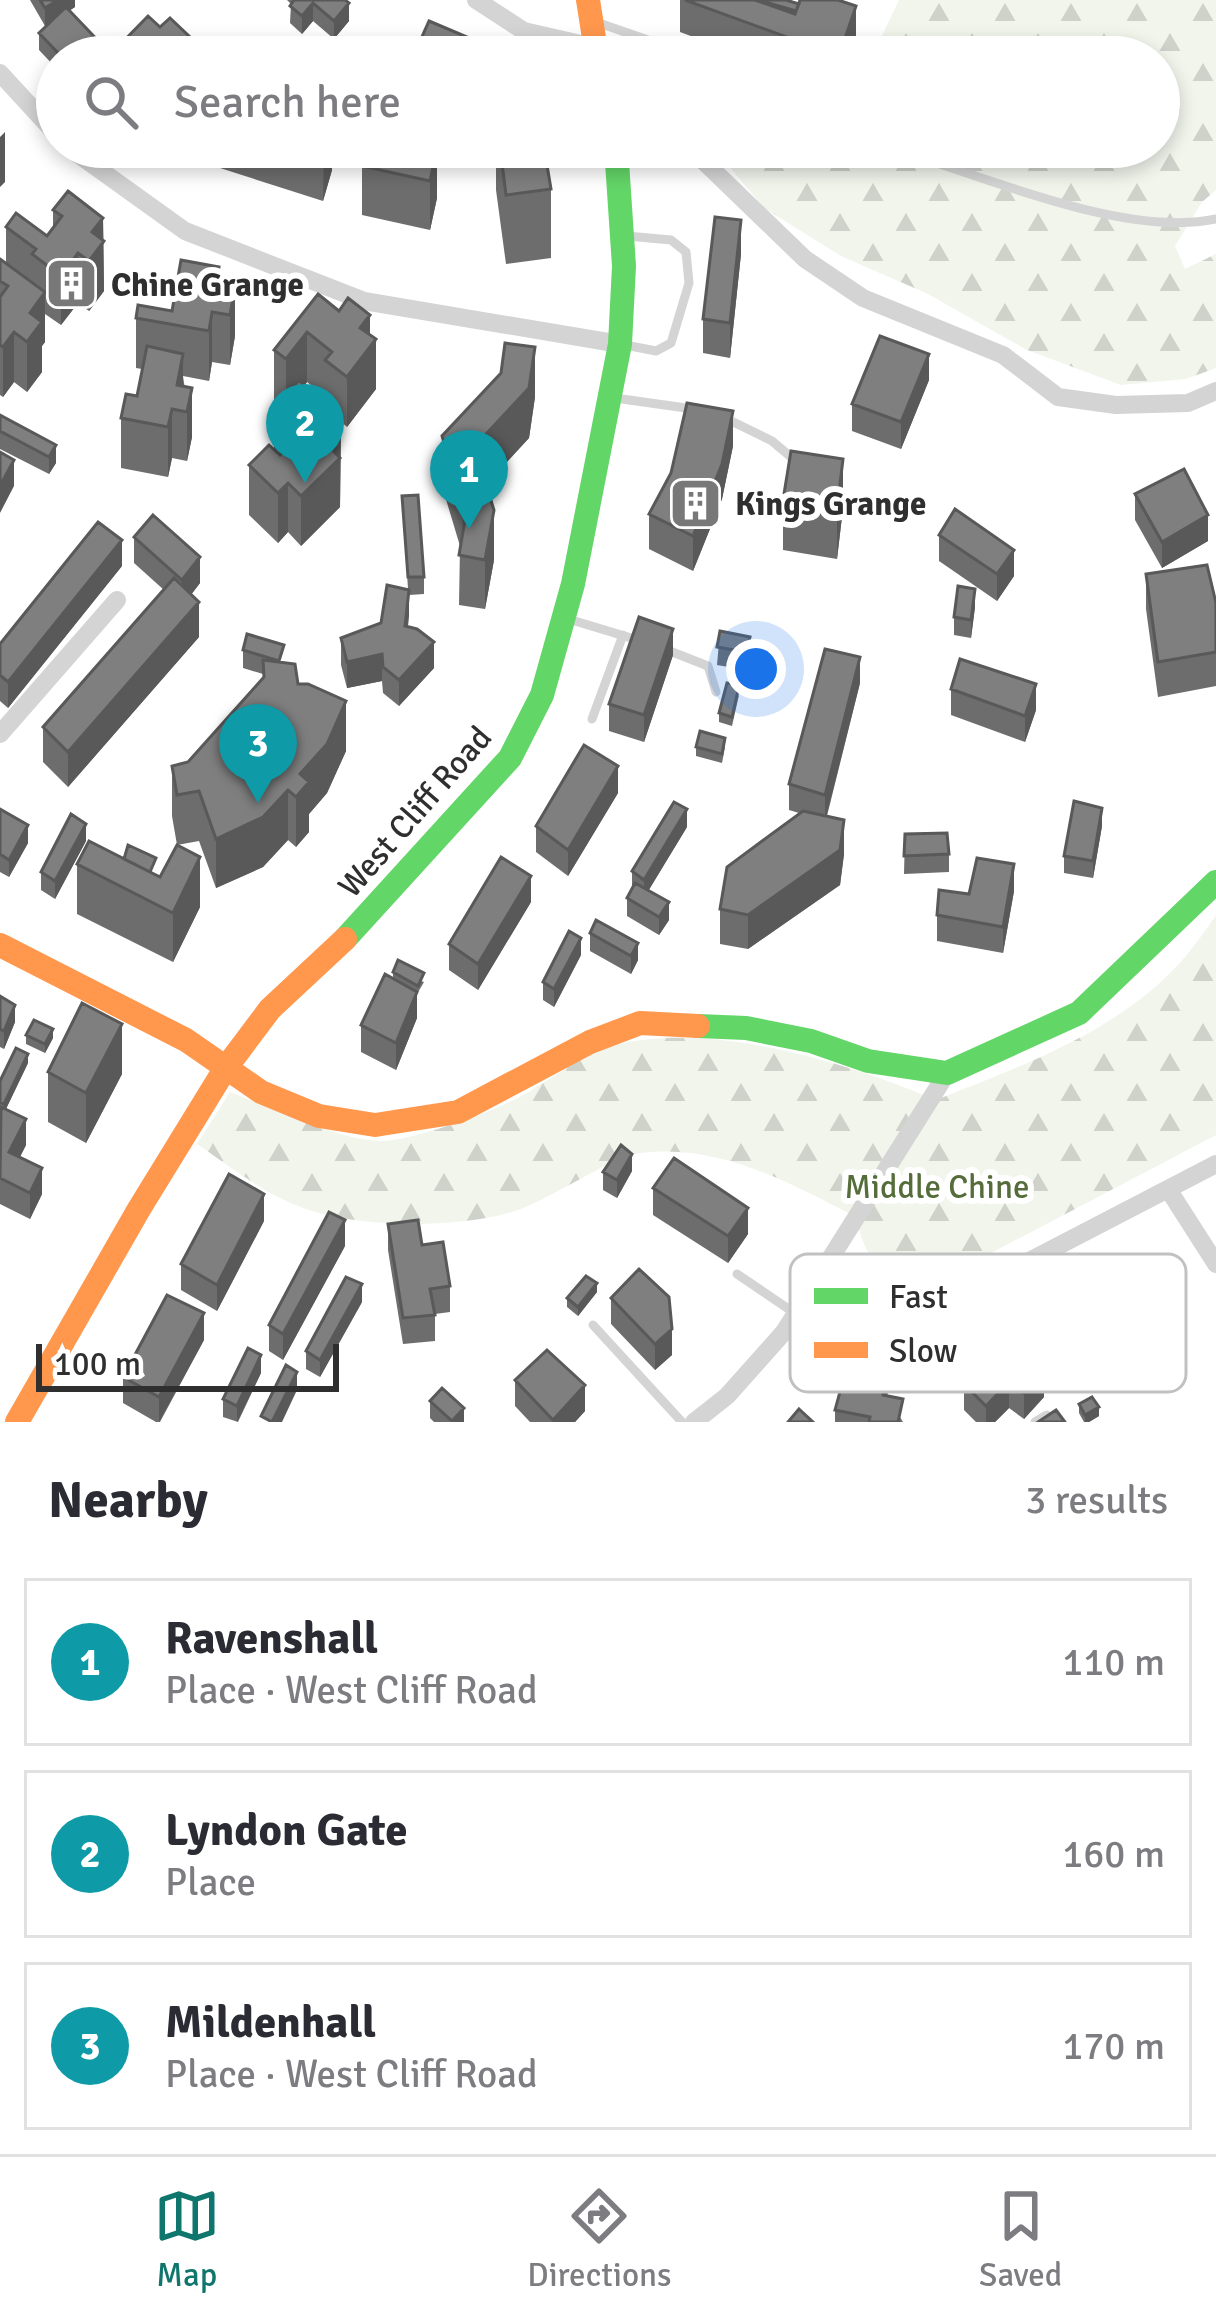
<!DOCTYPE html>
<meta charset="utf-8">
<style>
body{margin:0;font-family:Signika,sans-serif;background:#f2f2f3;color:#2b2b33}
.scale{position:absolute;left:36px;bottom:30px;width:303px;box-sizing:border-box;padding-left:12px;border:6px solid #2f2f2f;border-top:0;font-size:33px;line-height:42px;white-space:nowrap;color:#2f2f2f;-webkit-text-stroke:9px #fff;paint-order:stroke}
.you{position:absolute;left:756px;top:669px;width:42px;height:42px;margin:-30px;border:9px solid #fff;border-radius:50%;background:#1a73e8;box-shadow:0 0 0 18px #1a73e833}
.badge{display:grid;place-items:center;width:78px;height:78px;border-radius:50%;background:#0f766e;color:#fff;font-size:39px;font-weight:700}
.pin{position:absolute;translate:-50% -99px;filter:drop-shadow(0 3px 6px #0008)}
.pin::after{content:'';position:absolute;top:63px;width:42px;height:36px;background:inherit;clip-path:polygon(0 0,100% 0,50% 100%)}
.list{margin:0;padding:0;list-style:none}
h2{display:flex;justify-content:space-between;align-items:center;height:156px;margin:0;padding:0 48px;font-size:51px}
h2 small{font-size:39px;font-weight:400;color:#7c7c81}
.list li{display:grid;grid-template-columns:78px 1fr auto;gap:36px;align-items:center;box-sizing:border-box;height:168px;margin:0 24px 24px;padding:0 24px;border:3px solid #e1e1e2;border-radius:0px}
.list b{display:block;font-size:45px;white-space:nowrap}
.list p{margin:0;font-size:39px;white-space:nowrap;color:#7c7c81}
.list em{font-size:39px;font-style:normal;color:#7c7c81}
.icon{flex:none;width:66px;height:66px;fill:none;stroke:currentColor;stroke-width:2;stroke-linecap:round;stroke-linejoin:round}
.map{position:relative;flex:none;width:1216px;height:1422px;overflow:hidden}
.search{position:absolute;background:#fff;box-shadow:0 6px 18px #0003;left:36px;right:36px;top:36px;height:132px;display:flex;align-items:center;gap:30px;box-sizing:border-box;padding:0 42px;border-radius:66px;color:#7c7c81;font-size:45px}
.sheet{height:732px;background:#fff}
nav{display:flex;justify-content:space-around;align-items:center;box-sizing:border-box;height:168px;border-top:3px solid #e1e1e2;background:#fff;font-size:33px;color:#7c7c81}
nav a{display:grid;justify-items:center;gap:6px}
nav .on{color:#0f766e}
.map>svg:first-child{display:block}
</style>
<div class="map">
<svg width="1216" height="1422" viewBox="0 0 1216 1422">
<defs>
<pattern id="forest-firs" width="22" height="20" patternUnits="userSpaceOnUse" patternTransform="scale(3)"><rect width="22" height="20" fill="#f1f5ec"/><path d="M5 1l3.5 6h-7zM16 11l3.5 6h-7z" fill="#cfd2cb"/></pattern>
</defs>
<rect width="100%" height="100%" fill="#fff"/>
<path fill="url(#forest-firs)" d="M899,0h317v190l-14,12 -27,44 10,23 31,-15v114l-30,11 -65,6 -94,-35 -99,-56 -87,-38 -77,-48 -51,-61h446v-90h-287z
M1216,916v219l-265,139c-55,10 -83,2 -95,-57 -68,-35 -137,-74 -216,-64 -30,4 -90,47 -125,58 -58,18 -160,18 -217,-5 -36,-14 -69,-40 -101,-62l33,-52c43,16 102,46 148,49 28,2 114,-29 140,-43 28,-15 68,-47 97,-53 98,-24 230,17 321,55 83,-33 176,-66 239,-132 15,-15 28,-35 41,-52z"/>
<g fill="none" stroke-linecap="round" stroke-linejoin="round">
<path stroke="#d4d4d4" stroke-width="9" d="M596,22l101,35
M880,147c14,5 30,8 45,12 80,26 208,78 291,60
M620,344l36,7 15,-8 18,-60 -3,-31 -15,-12 -44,-4
M615,398l78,11
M721,416l51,25 26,22
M565,618l76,23
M662,648l46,18 8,26
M592,719l31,-84
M737,1274l59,40
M593,1325l89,97
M1035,1422l12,-7"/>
<path stroke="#d4d4d4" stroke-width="18" d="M476,0l48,31 70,16
M0,73l57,62
M68,147l117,84 179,70 256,43
M689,147l116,112 58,39 140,57 55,42 58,8 72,-2 28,-12
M0,734l117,-134
M1168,1189l48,75
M813,1287l83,24 58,-11 262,-136
M694,1422l33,-26 57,-64 163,-259"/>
<path stroke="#63d668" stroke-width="24" d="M345,939l165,-181 32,-63 31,-111 47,-240 4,-78 -8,-119
M698,1026l48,2 65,13 57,20 79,12 132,-60 137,-131"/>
<path stroke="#ff974d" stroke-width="24" d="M588,0l9,57
M0,945l186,95 75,52 58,24 56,9 83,-13 132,-70 50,-19 58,3
M17,1422l122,-213 86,-140 45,-60 75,-70"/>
</g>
<path fill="#6d6d6d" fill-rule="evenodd" d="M30,0h45v7l-6,4 37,46h-49v12l-18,-19v-17l10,-10 -4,3z
M287,0h58l4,21 -15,18 -21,-18 -11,13 -12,-11 1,-19z
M680,0h106l70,40 -6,17h-103l-67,-25z
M417,48l50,6 -2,3h-48z
M195,147h137v23l-9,31 -128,-41z
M431,147l6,51 -7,32 -68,-15v-49z
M496,147h51l-1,10 5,32v69l-45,6 -10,-74z
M53,210l50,8 1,73 -15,20 -11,-8 -17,22 -16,-11v28l-3,4v26l-15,20 -13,-10 -11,15 -3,-2v-136l6,4v-36l41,9 6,-9z
M741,254l-11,104 -27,-5v-34z
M219,284l16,2v50l-5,29 -18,-3 -3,19 -26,-5 9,61 -5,24 -15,-3 -4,19 -47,-9v-50l16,-22 5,-27 -6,-1v-50l36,-7z
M318,294l52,41 6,54 -29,38 -9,-8 3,4 -1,84 -39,39 -13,-14 -10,11 -29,-28v-50l25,-15v-12l18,-14v-22l-6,7 -12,-9v-50zM307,382l18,14v11l-21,-22z
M929,380l-28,69 -49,-18v-27z
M535,397l-6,41 -43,47 8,75 -9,49 -26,-4 1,-59 -18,-60v-50z
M0,415l56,48 -7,11 -49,-25z
M733,446l-11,53 -29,72 -44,-22v-35z
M1135,494l73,47 -46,27 -27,-48z
M402,496l22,81v17l-15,1 -1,32 26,41 -35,38 -16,-13 -1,-12 -35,7 -6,-23v-27l40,-15 27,-34z
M783,500l60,8 -6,51 -54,-9z
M939,535l75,41 -17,25 -58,-40z
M134,537l66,46 -9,12 8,42 -131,150 -25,-25v-35l121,-137 -30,-27z
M122,566l-114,142 -8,-7v-57z
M1146,574l70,29v83l-58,11 -12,-88z
M975,607l-4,31 -17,-3v-18z
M720,631l30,23 -4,16 -29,-5z
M243,650l41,13 62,88 -19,42 -18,21v18l-13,15 -8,-7 -25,27 -47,21 -17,-47 -22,4 -5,-29v-50l16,-4 75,-84v-4l-20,-6z
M673,655l-29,87 -35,-11v-27z
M860,683l-33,133 17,38 -4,31 -92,64 -28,-5v-35l79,-96 -10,-3v-26z
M951,689l85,21 -11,32 -74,-27z
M739,695l-7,31 -13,-4v-9z
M696,747h29l-3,16 -26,-7z
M618,793l-50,83 -32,-24v-26z
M0,809l28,34 -19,34 -9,-5z
M1102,826l-9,52 -29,-5v-17z
M687,827l-39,64 21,29 -10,15 -32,-19v-18l5,-9v-18z
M905,834l44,20v18l-45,2z
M86,841l-31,58 -14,-9v-18z
M77,864l79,11 44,32 -27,55 -96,-48z
M1014,891l-11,62 -66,-12v-26l32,-21z
M531,902l-53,88 -29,-20v-26z
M590,933l48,27 -7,14 -41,-23z
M581,955l-27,52 -11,-7v-18z
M393,972l31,10 -7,12v24l-21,52 -35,-18v-27l32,-46z
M0,996l15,26 -11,27 -4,-2z
M26,1035l27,3 -8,15 -19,-9z
M28,1063l-22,46 20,36 -6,12 22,37 -12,25 -30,-15v-123z
M48,1072l74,2 -36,69 -38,-21z
M632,1171l-15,27 -14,-8v-18z
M653,1188l95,46 -20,29 -75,-48z
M264,1221l-47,90 -36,-21v-26z
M388,1224l34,21 28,41v26l-15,2v27l-32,3 -15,-94z
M345,1246l-62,114 -14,-9v-26z
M597,1292l-19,24 -11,-9v-9z
M1093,1295l69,60 -27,21 -24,-32v7l-13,10 -19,-26v-18l14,-10z
M611,1298l61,57 -17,15 -44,-46z
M362,1302l-42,75 -14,-8v-18z
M204,1340l-44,82h-4l-33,-19v-26z
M975,1344l69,53 -20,22 -15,-11 -14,14h-19l-12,-12v-26l11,-14z
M261,1373l-23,49 -15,-5v-18z
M515,1380l70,31 -10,11h-45l-15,-16z
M888,1390l-1,6 16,26h-68v-12z
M430,1401l34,21h-30l-4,-4z
M1079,1404l20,12 -10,6h-5l-5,-9z"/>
<path fill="#595959" d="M58,0h17v7l-30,19v-18z
M313,3v18l-11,13v-18z
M349,3v18l-15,18v-18z
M856,6v34l-6,17h-11z
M190,37v20h-21z
M467,37v17l-2,3h-9z
M5,132v50l-5,5v-50z
M324,147h8v23l-9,31z
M437,148v50l-7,32v-49z
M103,218l1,73 -15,20v-50l3,-29z
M741,220v34l-11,104v-35z
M78,253v50l-17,22v-49z
M235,286v50l-5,29v-50z
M45,292v50l-3,4v26l-15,20v-50l3,-29z
M212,312v50l-3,19v-50z
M370,315v32l6,-8v50l-29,38v-50l13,-49z
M14,332v50l-11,15v-50z
M307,332v50l-9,12 -6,-6v14l-6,7v-50z
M535,347v50l-6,41 -55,59v-50z
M183,354v49l-6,-18z
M929,354v26l-28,69v-27z
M192,388v49l-5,24v-49z
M172,409v49l-4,19v-50z
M733,411v35l-11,53 -29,72v-35z
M341,423l-1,84 -39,39v-50l22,-56z
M56,445v18l-7,11v-17z
M843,459v49l-6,51v-50z
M14,460v26l-14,27v-27z
M288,483v49l-10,11v-50z
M494,510v50l-9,49v-49z
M1208,515v26l-46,27v-26z
M122,540v26l-114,142v-26z
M1014,550v26l-17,25v-27z
M200,557v26l-18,23v-26z
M975,589v18l-4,31v-18z
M409,590v26l-4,37v-27z
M199,602v35l-131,150v-35z
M673,629v26l-29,87v-27z
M750,637v17l-4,16v-18z
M434,642v26l-35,38v-26z
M382,654v27l-35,7v-26z
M860,657v26l-35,138v-26z
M1036,684v26l-11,32v-26z
M346,701v50l-19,42 -18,21v18l-13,15v-50l4,-23z
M618,766v27l-50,83v-26z
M288,790v50l-25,27 -47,21v-49z
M1102,808v18l-9,52v-17z
M687,809v18l-43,71v-18z
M844,820v34l-4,31 -92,64v-34z
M86,824v17l-31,58v-18z
M28,825v18l-19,34v-17z
M200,857v50l-27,55v-49z
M1014,864v27l-11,62v-26z
M531,876v26l-53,88v-26z
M669,902v18l-10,15v-18z
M581,938v17l-27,52v-18z
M638,943v17l-7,14v-18z
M417,992v26l-21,52v-27z
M15,1005v17l-11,27v-18z
M122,1024v50l-36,69v-50z
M53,1029v9l-8,15v-9z
M28,1054v9l-24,50v-9z
M26,1119v26l-17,33v-26z
M632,1154v17l-15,27v-18z
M42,1168v26l-12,25v-26z
M264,1194v27l-47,90v-26z
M748,1208v26l-20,29v-27z
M345,1220v26l-62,114v-26z
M597,1283v9l-19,24v-9z
M362,1284v18l-42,75v-17z
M204,1313v27l-45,82v-25z
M1162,1328v27l-27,21v-26z
M672,1329v26l-17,15v-26z
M1111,1333v18l-13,10v-18z
M261,1355v18l-24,49v-16z
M888,1364v26l-5,31v-26z
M1044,1370v27l-20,22v-26z
M297,1372v18l-15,32h-9z
M1009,1382v26l-14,14h-9v-16z
M585,1385v26l-10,11h-22v-2z
M1099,1407v9l-10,6h-4v-7z
M464,1408v14h-12v-1z"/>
<path fill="#7f7f7f" stroke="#595959" stroke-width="3" d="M40,0h18l-13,8z
M294,0h51l4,3 -15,18 -21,-18 -11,13 -12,-10z
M685,0h70l40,14 5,-14h38l18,6 -17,50z
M758,0h28l13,4 -3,7z
M66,7l40,42 -8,8h-24l-8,-8 -6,6 -21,-22z
M148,16l12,11 10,-9 20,19 -21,20h-55l-3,-3z
M429,21l38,16 -11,20h-20l-19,-9z
M348,40l12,7 -5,10h-16z
M480,48l19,9h-23z
M367,147l70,1 -7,33 -68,-15z
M500,147h44l7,42 -45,6z
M68,191l35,27 -11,14 12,9 -15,20 -11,-8 -17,23 -29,-22 4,-5 -30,-22 10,-14 31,23 15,-20 -9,-6z
M715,217l26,3 -11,103 -27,-4z
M0,259l45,33 -15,21 12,9 -15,20 -13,-10 -11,15 -3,-2v-48l8,-11 -8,-5z
M181,260l38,7 -3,16 19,3 -5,29 -18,-3 -3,19 -73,-13 2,-13 34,6z
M318,294l21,17 9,-13 22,17 -10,13 16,11 -29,38 -22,-17 7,-8 -25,-20 -21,27 -12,-9z
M880,336l49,18 -28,68 -49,-18z
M505,343l30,4 -6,41 -55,59 20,63 -9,50 -26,-5 7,-41 -24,-78 59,-63z
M147,346l36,8 -6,31 15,3 -5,24 -15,-3 -4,18 -47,-9 5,-24 11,2z
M299,380l42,43 -18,17 17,18 -39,38 -13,-13 -10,10 -29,-28 20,-20 11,10 5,-5 -11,-12 37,-30 -19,-20z
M687,403l46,8 -11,53 -29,72 -44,-22 22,-41z
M0,415l56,30 -7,12 -49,-26z
M791,451l52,8 -6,50 -54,-9z
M0,452l14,8 -14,26z
M1184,469l24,46 -46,27 -27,-48z
M418,495l6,82h-16l-6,-81z
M955,509l59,41 -17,24 -58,-39z
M153,515l47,42 -18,23 -48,-43z
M98,522l24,18 -114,142 -8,-7v-31z
M1207,565l9,38v49l-58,10 -12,-88z
M174,578l25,24 -131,150 -25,-25z
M387,585l22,5 -4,36 12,3 17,13 -35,38 -16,-13 -1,-13 -35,8 -6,-24 40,-15z
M958,586l17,3 -4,31 -17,-3z
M639,617l34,12 -29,86 -35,-11z
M720,631l30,6 -4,15 -29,-5z
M247,634l37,11 -5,16 -36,-11z
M825,649l35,8 -35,138 -36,-11z
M960,659l76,25 -11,32 -74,-27z
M263,660l32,4 3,20h10l38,17 -19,43 -27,30 9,8 -13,15 -8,-7 -25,27 -47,22 -17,-48 -22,4 -5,-29 16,-4 76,-85z
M727,683l12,3 -7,31 -13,-4z
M700,731l25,7 -3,16 -26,-7z
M584,745l34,21 -50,84 -32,-24z
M1074,801l28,7 -9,53 -29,-5z
M674,802l13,7 -43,71 -12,-9z
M0,809l28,16 -19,35 -9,-6z
M803,811l41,9 -4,30 -92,65 -28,-6 7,-42z
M71,814l15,10 -31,57 -14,-9z
M947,833l2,21 -45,2 1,-22z
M89,841l71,36 17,-32 23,12 -27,56 -96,-49z
M128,845l28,13 -6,14 -26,-13z
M501,857l30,19 -53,88 -29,-20z
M977,858l37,6 -11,63 -66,-12 2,-25 30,4z
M635,883l34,19 -10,15 -32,-19z
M596,920l42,23 -7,13 -41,-23z
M569,931l12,7 -27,51 -11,-7z
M398,960l26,13 -6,13 -25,-14z
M385,974l32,18 -21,51 -35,-18z
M0,996l15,9 -11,26 -4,-2z
M82,1003l40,21 -36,69 -38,-21z
M34,1020l19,9 -8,15 -19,-9z
M16,1048l12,6 -24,50 -4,-2v-21z
M1,1107l25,12 -17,33 33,16 -12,25 -30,-15z
M621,1145l11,9 -15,26 -14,-8z
M674,1158l74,50 -20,28 -75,-48z
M229,1174l35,20 -47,91 -36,-21z
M329,1212l16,8 -62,114 -14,-9z
M418,1220l4,25 21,-3 7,44 -20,3 5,26 -32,3 -15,-94z
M639,1269l30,28 3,32 -17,15 -44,-46z
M586,1276l11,7 -19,24 -11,-9z
M346,1277l16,7 -42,76 -14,-9z
M167,1295l37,18 -45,84 -36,-20z
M990,1325l54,45 -20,23 -15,-11 -23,24 -22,-22 24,-29 -13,-11z
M248,1348l13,7 -24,51 -14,-7z
M547,1350l38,35 -32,35 -38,-40z
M850,1355l38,9 -5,31 20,4 -5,23h-29l1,-5 -35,-7z
M286,1365l11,7 -25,50 -11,-6z
M442,1388l22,20 -12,13 -22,-20z
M1092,1397l7,10 -14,8 -6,-11z
M799,1409l14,13h-25z
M1056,1410l9,12h-27z"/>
<defs>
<symbol id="building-square" viewBox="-11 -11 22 22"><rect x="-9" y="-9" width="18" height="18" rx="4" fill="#787878" stroke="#fff"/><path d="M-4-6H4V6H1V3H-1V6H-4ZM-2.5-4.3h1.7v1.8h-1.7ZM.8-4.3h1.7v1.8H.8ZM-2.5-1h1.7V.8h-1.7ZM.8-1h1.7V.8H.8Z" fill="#fff"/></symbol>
</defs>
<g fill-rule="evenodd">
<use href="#building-square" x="42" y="254" width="59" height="59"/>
<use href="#building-square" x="666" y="474" width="59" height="59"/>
</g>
<g text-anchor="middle" stroke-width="12" stroke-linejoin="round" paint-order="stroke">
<g font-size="33" font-weight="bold" fill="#2f2f2f" stroke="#fff" text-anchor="start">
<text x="111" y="296">Chine Grange</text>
<text x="735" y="515">Kings Grange</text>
</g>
<g font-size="33" fill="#2f2f2f" stroke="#fff">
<text transform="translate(414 811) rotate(-49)" y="12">West Cliff Road</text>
</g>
<g font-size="33" fill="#556d3b" stroke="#fff">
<text x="937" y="1198">Middle Chine</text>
</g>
</g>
<rect x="790" y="1254" width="396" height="138" rx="18" fill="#fff" stroke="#c1c1c1" stroke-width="3"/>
<rect x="814" y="1288" width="54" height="16" fill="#63d668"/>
<rect x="814" y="1342" width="54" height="16" fill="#ff974d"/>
<g font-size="33" fill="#2f2f2f">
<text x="889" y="1308">Fast</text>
<text x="889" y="1362">Slow</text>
</g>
</svg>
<div class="scale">100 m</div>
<div class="you"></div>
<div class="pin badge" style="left:469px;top:529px;background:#0f9aa8">1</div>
<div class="pin badge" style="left:305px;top:483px;background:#0f9aa8">2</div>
<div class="pin badge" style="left:258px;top:803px;background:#0f9aa8">3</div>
<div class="search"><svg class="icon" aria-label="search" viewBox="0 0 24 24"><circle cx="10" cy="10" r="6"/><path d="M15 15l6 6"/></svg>Search here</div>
</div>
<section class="sheet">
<h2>Nearby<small>3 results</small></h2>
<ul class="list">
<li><span class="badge" style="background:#0f9aa8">1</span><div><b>Ravenshall</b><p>Place · West Cliff Road</p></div><em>110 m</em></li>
<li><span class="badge" style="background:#0f9aa8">2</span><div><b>Lyndon Gate</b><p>Place</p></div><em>160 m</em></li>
<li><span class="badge" style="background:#0f9aa8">3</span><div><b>Mildenhall</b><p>Place · West Cliff Road</p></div><em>170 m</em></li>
</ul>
</section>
<nav>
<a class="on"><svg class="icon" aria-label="map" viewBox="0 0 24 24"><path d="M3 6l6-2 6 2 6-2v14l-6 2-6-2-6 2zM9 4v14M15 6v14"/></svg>Map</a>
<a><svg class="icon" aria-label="directions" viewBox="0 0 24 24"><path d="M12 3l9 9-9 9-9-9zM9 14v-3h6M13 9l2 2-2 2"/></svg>Directions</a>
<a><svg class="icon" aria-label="saved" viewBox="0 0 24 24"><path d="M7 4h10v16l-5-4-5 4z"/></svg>Saved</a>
</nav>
